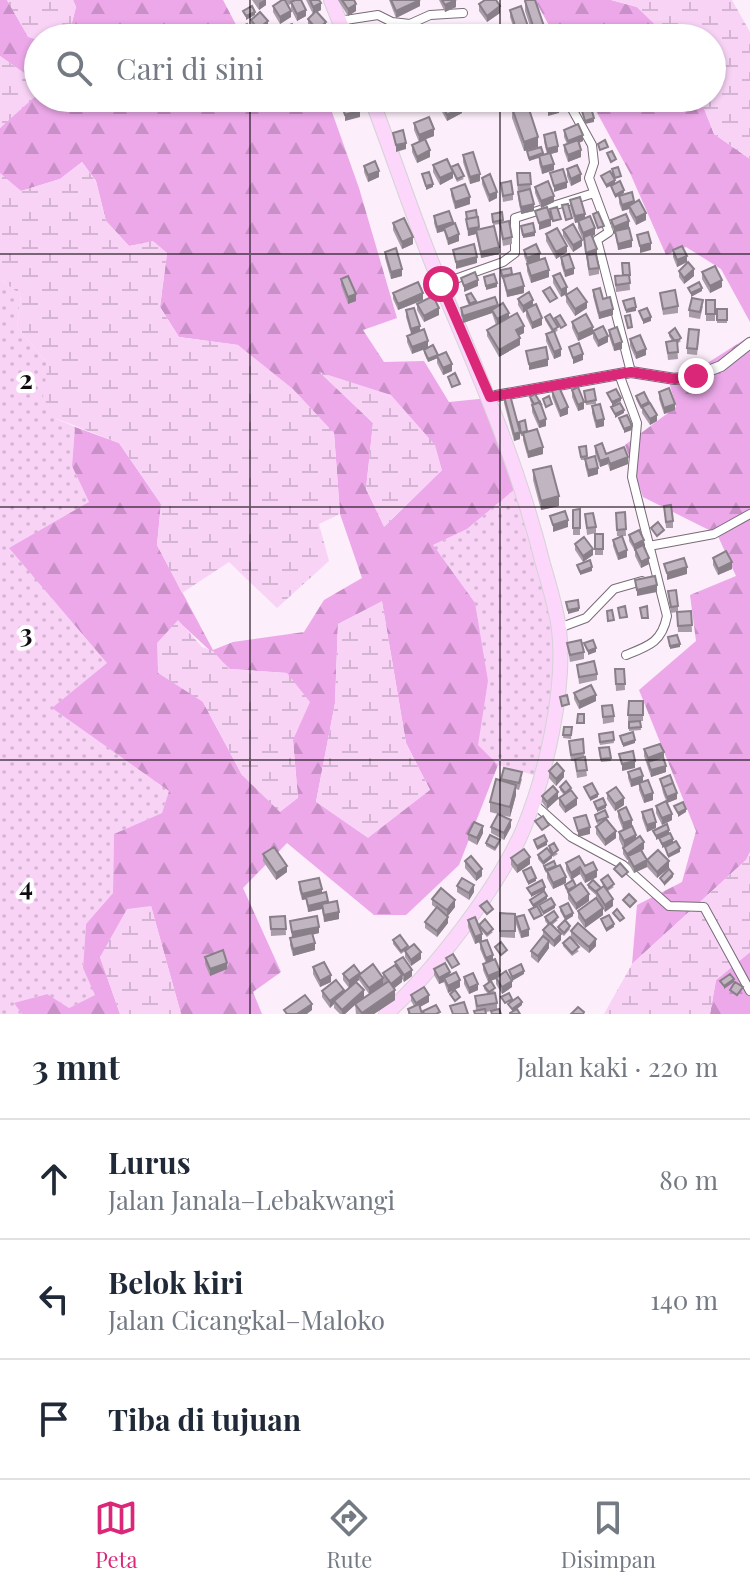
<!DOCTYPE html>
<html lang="id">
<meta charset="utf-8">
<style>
body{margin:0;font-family:"Playfair Display",serif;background:#f2f2f3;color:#1f2937}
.stop{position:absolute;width:24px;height:24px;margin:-18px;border:6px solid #db2777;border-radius:50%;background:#fff}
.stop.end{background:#db2777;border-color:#fff;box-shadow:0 2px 8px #0008}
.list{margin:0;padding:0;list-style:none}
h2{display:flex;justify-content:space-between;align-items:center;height:104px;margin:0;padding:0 32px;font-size:34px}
h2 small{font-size:26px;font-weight:400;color:#747a83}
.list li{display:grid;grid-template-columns:52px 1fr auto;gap:24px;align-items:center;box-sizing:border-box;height:120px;padding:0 32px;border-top:2px solid #e0e1e3}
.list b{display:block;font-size:30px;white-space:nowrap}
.list p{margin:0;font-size:26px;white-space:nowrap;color:#747a83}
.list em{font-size:26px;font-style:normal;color:#747a83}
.icon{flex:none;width:44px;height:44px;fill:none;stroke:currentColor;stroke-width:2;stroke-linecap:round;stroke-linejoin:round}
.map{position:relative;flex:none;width:750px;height:1014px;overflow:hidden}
.search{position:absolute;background:#fff;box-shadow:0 2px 6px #0004;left:24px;right:24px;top:24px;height:88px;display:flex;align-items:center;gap:20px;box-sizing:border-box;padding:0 28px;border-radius:44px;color:#747a83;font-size:30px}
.sheet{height:464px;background:#fff}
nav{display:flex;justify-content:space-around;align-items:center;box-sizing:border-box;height:112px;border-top:2px solid #e0e1e3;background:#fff;font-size:22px;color:#747a83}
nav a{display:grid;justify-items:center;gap:4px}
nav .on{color:#db2777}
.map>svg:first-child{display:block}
</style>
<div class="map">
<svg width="750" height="1014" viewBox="0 0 750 1014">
<defs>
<pattern id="grass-dots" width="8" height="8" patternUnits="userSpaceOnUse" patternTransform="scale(2)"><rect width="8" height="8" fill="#f8d3f6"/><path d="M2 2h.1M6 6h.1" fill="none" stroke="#d3b4d2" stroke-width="1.8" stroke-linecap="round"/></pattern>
<pattern id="forest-firs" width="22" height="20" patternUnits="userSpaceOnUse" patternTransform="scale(2)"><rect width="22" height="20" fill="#eca8e9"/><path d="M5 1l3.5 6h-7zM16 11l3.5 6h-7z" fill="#c98fc7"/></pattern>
<pattern id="wetland-marsh" width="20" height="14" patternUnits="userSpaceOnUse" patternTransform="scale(2)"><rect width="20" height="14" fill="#f8d3f6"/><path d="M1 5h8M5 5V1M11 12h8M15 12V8" fill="none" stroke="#d3b4d2"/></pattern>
</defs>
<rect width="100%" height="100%" fill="#fceefb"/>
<path fill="url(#grass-dots)" d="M0,279l21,16 -4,32 31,37 7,54 20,9 -3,39 17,36 18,161 -54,45 116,83 -7,22 -48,21 -1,59 -27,31 -3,44 13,27 -27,13 -23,-14 -31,9 7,11h-22z
M515,489l41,142 -4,76 -15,69 -39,-11 -21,-19 11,-65 -55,-136 34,-16z"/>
<path fill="url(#forest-firs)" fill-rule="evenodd" d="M0,0h7l21,36 10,4v43l-38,-27z
M73,0h150l20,38h-175l8,-31z
M535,0h76l26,7 32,31h-113z
M38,94v4h199l10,14 32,-14h48l32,90 38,130 -34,12 21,32 40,-1 25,41 40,-4 26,91 -48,40 -34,16 42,58 13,78 -10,64 20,20 -39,100 -53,50h-32l-87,-72 -44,45 38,84 -28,20 9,22h-81l-30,-108 -51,51 20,57h-98l-8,-11 33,-9 22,14 26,-13 -12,-27 3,-44 27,-31 1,-59 48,-21 7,-22 -117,-83 55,-45 -98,-115 80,-46 -17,-36 3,-39 44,16 42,61 -4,41 56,105 20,-8 71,-10 20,-32 38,-22 -22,-64 -6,-81 -96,-88 -59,-8 -19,-30 7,-54 -14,-11 -24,4 -23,-25 -10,-40 -14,-19 -22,17 -39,12 -21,-15v-48l27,-28zM321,373l121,97 -57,56 -19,-37 7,-66zM382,602l24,141 24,47 -114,12 19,-99 3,-79zM178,621l52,48 57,4 11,125 -56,-23 -39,-73z
M589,98h111l14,36 36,25v163l-29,-53 -35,-22 -20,8 -36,-82z
M750,336v516l-4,8 -114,104 5,-59 45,-23 14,-51 -57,-141 57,-49 -6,-46 46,-19 -19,-42 -74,-37 -18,-52 51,-38 -9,-33 31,-5z
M750,952v62h-40l6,-34z"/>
<path fill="url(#wetland-marsh)" d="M7,0h66l3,7 -8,31 -30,2 -10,-3z
M611,0h121l18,32v127l-36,-25 -14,-36h12v-60h-43l-32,-31z
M0,56l38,27v11l-38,34z
M82,162l14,20 10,39 23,25 24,-5 14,12 -7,54 19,30 59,8 55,44 41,44 6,81 -21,10 10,37 -52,47 -48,-46 -47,31 -25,-48 4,-41 -42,-61 -64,-25 -12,-21 5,-33 -31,-37 4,-32 -21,-16v-106l21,18 39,-12z
M319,372l72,23 44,50 7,25 -58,57 -18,-38 7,-66z
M382,601l24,142 24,47 -62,48 -52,-36 19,-99 3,-79z
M178,620l24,27 11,4 16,18 58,4 23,29 -17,38 5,58 -18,14 -38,-37 -39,-73 -45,-29 -1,-30z
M750,852v100l-34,28 -6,34h-106l28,-50 114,-104z
M151,906l30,108h-61l-20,-57 27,-48z"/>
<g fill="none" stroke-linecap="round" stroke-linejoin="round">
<defs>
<path id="minor" d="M339,21l39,-6 14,7 18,2 20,-9 33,-2
M566,98l26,47 2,18 -5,15 20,54 -12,8 34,132
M441,284l62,-22 12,-9v-35l79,-25
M619,374l18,49 -5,54 35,139c-5,26 -18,30 -41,39
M649,546l65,-12 36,-20
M559,628l27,-10 28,-29 28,-8
M533,803l38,34 52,28 46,41 35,1 46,84"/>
<path id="tertiary" d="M490,397l141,-25 44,7 21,-3 25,-10 29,-23"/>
<path id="primary" d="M331,0l15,38
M371,98c24,62 44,126 70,187 39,92 78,182 102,279 6,21 13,43 16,65 7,59 -13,146 -36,201 -26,59 -89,141 -137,184"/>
</defs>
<use href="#minor" stroke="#786c78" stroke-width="10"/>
<use href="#tertiary" stroke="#786c78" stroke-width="12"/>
<use href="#primary" stroke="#d4d3d4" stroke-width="16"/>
<use href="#minor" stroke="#fff" stroke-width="8"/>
<use href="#tertiary" stroke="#fff" stroke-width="10"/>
<use href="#primary" stroke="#fcd6fb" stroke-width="14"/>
</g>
<path fill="#a79ca7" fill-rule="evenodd" d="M252,0h14v5l-7,5z
M286,0h15l5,16 -9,5 -6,-12v-5l-2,1z
M306,0h13l2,10 -4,2 9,16 -9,8 -9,-10v-7l5,-5z
M338,0h16l2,11 -8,5z
M389,0h31v6l-24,12z
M439,0h17v7l-11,5z
M525,1l12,2 11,35h-14l-9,-27z
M479,4l21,9 -13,9 -8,-11z
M273,6l18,11 -11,7 -7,-12z
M510,10l22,28h-15l-7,-21z
M251,20l17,7 -10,8 -7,-9z
M442,105l20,8 -15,8 -5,-9z
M512,108l26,39 -14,4 -12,-33z
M414,123l20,13 -9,3 5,18 -13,6 -5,-11v-7l7,-3 -5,-12z
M564,130l19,11 -4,2 2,14 -13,5 -4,-11v-6l3,-1 -3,-7z
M544,135l14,17 -7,2 3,16 -12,4 -3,-11v-5l-10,3 -2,-10 16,4 4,-1 -3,-12z
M463,155l17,26 -10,3 -7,-22z
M433,165l18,4 13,10 -7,3 -4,-9v5l-13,7 -7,-13z
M364,166l15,11 -11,5 -4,-10z
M567,169l14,12 -10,5 -4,-10z
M517,173h13l1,18 3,20 -13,3 -3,-16z
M482,178l15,20 -8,4 -7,-18z
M501,183l12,11v6l-10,2z
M535,187l19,15 -13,6 -6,-15z
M451,189l19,15 -15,5 -4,-14z
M619,196l15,7 12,17 -10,5 -7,-13v-3l-7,2 -3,-8z
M570,200l25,35 -4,1 8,32v6l-10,2 -5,-37 -1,1 -5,-12v-6l-3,1 -5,-17z
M466,212l13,17 20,25 -18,4 -5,-24 -8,2z
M492,214l11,6v2l9,15v7l-9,2 -3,-22 -7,1z
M434,216l19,8 6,17 -11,4 -4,-14 -7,2 -3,-10z
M611,220l18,7 -3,1 6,19 -14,3 -3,-17 -4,-6z
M393,223l20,21 -11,5 -9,-19z
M563,230l19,16 -9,6 -10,-16z
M546,234l21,18 -11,7 -10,-18z
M524,250l16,10 9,17 -18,6 -4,-12v-7l-3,-8z
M673,250l14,12 -10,5 -4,-10z
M385,252l17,24 -11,3 -6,-21z
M561,257l13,17 -9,3 -4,-13z
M629,263l1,27 -14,2 -1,-16h7z
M679,271l15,5 -10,8 -5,-7z
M702,272l20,15 -12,6 -8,-14z
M501,273l11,2 12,18 -17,4 -4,-18h-1z
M553,276l14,11 -6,10 -8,-14z
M341,279l15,22 -8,3 -7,-19z
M593,290l10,9 10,16 -14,4 -6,-23z
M393,293l30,7 -25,10 -5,-11z
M660,293l18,13v7l-15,2z
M466,295l10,9 22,2 26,27 -5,2 1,10 -21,12 -12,-21v-6l9,-5 -4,-12 -29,10 -2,-8v-7l8,-2 -3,-7z
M566,295l21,13 -12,8 -9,-14z
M518,299l24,26 -10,4 -6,-13v-5l-3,2 -5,-8z
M706,300h9v21h-9z
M417,304l22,11 -15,7 -7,-12z
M703,306l-3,13 -11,-2v-7z
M717,309h10v14h-10z
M406,310l14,21 -8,23 -5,-12v-6l4,-2 -5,-17z
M545,317l13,13 -3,3 6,23 -7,3 -8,-18v-7l6,-2 -7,-12z
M572,322l21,12 -15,7 -6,-13z
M609,330l13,19 -8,2 -5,-15z
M593,331l15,11 -10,5 -5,-9z
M669,333l12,8 -4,3 1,15 -10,1 -2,-18 6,-1 -3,-5z
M699,337l-2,18 -10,-1v-6z
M630,339l16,16 -10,4 -6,-13z
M424,350l14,5 14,16 -9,4 -6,-12v-5l-9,4 -4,-9z
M572,390l12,19 -6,2 -6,-14z
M552,391l16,23 -8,3 -8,-20z
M584,391l12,9v4l-10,1z
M659,392l16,18 -11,4 -5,-15z
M504,396l16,43 -6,2 -10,-38z
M636,396l21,25 -7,4 -8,-12v-4h-1l-5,-10z
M530,397l11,9 5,20 -7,2 -7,-16v-7l-2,-5z
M592,406l12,20 -8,2 -4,-15z
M519,422l8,10 16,22 -15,4 -5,-18v-4h-2z
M586,446l1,12 11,16 -10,3 -3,-12v-5h-4l-2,-13z
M595,446l11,8 22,10 -18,7 -2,-7 -8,3 -5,-14z
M533,470l26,36 -18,4 -8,-30z
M664,506l9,15v7h-7z
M580,509v26h-7v-25z
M625,512l1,24h-9l-1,-23z
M585,514l11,13v6l-9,2z
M595,534h8v21h-8z
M629,535l15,12 5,17 -8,4 -6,-12v-5l-6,-10z
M613,540l14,17 -9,3 -5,-14z
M575,544l18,11 -10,7 -8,-12z
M713,558l19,11 -14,6 -5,-10z
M668,591l10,15v6l13,-1 1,21h-14l-1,-20 -6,1z
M567,643l17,9v7l-14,3z
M577,665l20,9v6l-18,4z
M615,669h9l1,21 -9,1z
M574,693l22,8 -17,8 -5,-10z
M629,701h14v20h-3l1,9 -12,1v-9l7,-1h-8z
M602,706l12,10v6l-11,2z
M564,727h8l-1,12 -8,-1z
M613,732l1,11 -14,2 -1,-7z
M569,741l15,12 3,23 -10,2 -2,-17h-4z
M644,749l20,10 2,13 -15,5 -7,-21z
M599,752l12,6v3l-10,1z
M504,768l18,11 -3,11 -3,-1v6l-6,22 -9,-2 10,12 -7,13 -13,-7v-6l7,-13 -8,-2v-10l11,-21z
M549,771l15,6 -8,9 -7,-8z
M628,772l15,10 10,18 -9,3 -5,-13v-6l-8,3 -3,-9z
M660,779l17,20 -10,4 -4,-10z
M560,787l11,3 6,15 -12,8 -6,-8v-7l5,-3 -4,-5z
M607,793l17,12 -9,6 -8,-12z
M542,796l16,3 -11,10 -5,-7z
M656,806l16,14 -10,5 -6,-12z
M618,811l14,15 4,13 8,10 -2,1 5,17 -13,6 -6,-10v-3h-1l-4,-6v-6l-4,-9v-7l4,-2 -5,-13z
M642,812l14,16 -9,4 -5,-14z
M595,815l13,5 8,18 -11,8 -9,-12v-7l5,-4 -4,1z
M483,833l-6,12 -9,-5v-6z
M486,843h14l-5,8 -9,-5z
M549,846l9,8 -5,3 -1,-2v3l-9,7 -5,-6v-4l13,-1 -2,-4z
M263,854l24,18 -11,8 -13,-19z
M511,858l19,6 -13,9 -6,-8z
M647,860l22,8 -12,10 -10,-11z
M465,861l17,15 -6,5 -11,-13z
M566,863l19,3 12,11 -12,6 -5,-9 -9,6 -5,-10z
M544,866l12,1 10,16 -13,6 -6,-11v-6l-1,1 -2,-4z
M601,880l13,7 -6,4 5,15 -8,6 -2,-3v6l-18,13 -7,-10v-7l18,-13v-3l-8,-7v-3l13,3 2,-2z
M299,882l23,11 17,26 -15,3 -2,-13 -14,3 -2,-13 -4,1 -3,-11z
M565,885l11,1 13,15 -13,9 -8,-11v-6l-3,-5z
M457,886l17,6 -5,8 -12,-8z
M432,899l23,8 -7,9v7l-11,14 -12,-9v-6l11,-14 -4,-3z
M560,907l13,9 -8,5 5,8 -6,7 -6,-5v-4l7,-7 -5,-9z
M515,914v24l-15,-1v-6z
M285,916l1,19 -15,1 -1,-19z
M516,917l13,19 -8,2 -5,-14z
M545,917l13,3 -6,5 9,15 -7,7 -5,-4v5l-11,15 -7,-6v-6l12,-15v-6l5,-5 -3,-4z
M468,920l11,7v-2l14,7 -6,5 -7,-8 2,12 -7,3 -7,-17z
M290,921l29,12 -7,2 3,15 -22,6 -3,-11v-7h2z
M571,931l25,15 -7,7 -18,-15z
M393,940l15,9 13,10 -10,7 -6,-9v-6l-4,3 -8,-10z
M480,942l13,18 7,15 12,12 -10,7 -6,-10v-5l-8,3 -5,-12v-6l3,-1 -6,-14z
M563,943l16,8 -7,5 -9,-10z
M205,957l22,12 -17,7 -5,-12z
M395,962l17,14 -8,6 -2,-3v3l-8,6 1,12 -21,14h-18l-1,-10 -10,10h-5l-6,-6v-4l-4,4 -8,-11v-6l22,1 5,-4 -6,-8v-6l17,-1 23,4v-4l12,-8zM359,980l10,14 -11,8 6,-5 -8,-15z
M313,967l18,15 -11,5 -7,-13z
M434,969l16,6 10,12 -12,6 -4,-11 -5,2 -5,-9z
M464,977l14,13 -9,4 -5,-10z
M484,986l11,5 -2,2 4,10v6l4,5h-10v-3l-5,1v2h-12v-3h2l-1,-15 13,-2 -4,-5z
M411,995l18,7 -9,5 2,7h-14v-5l6,-3 -3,-5z"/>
<path fill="#887f88" d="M264,0h2v5l-7,5v-7z
M420,0v6l-24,12v-7z
M456,0v7l-11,5v-7z
M321,3v7l-8,4v-7z
M356,4v7l-8,5v-7z
M500,6v7l-13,9v-6z
M306,10v6l-9,5v-7z
M291,11v6l-11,7v-7z
M255,12v3l-9,5v-4z
M268,21v6l-10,8v-6z
M326,22v6l-9,8v-6z
M462,106v7l-15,8v-6z
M559,106v7l-11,3v-6z
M360,110v7l-15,4v-6z
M594,118v4l-9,2v-3z
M434,129v7l-15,6v-7z
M583,135v6l-15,6v-6z
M538,137v10l-14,4v-9z
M406,143v6l-10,3v-7z
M558,146v6l-11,3v-6z
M430,150v7l-13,6v-6z
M581,150v7l-13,5v-7z
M543,153v3l-14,5v-3z
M554,164v6l-12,4v-7z
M379,171v6l-11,5v-7z
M453,172v6l-13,7v-7z
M480,174v7l-10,3v-7z
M581,174v7l-10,5v-7z
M615,180v4l-9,4v-3z
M567,182v6l-13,4v-6z
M433,184v3l-7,3v-4z
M624,190v3l-9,5v-3z
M497,192v6l-8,4v-7z
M554,196v6l-13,6v-7z
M470,197v7l-15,5v-7z
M634,201v7l-5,-2v3l-7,2v-6z
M534,204v7l-13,3v-7z
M646,213v7l-10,5v-7z
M585,214v6l-10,3v-7z
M551,219v7l-12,4v-7z
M629,221v6l-15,7v-7z
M453,222v6h-9v3l-7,2v-6z
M479,227v7l-3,-4v4l-8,2v-7z
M595,228v7l-12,5v-7z
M535,232v4l-12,2v-3z
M459,234v7l-11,4v-6z
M413,237v7l-11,5v-7z
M582,240v6l-9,6v-7z
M632,240v7l-14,3v-6z
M651,243v7l-11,3v-7z
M567,246v6l-11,7v-7z
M499,247v7l-18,4v-6z
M597,249v7l-10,-1 -1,5v-7z
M540,253v7l-13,5v-7z
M687,256v6l-10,5v-7z
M477,257v6l-21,6v-7z
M574,268v6l-9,3v-6z
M402,269v7l-11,3v-7z
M694,269v7l-10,8v-6z
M549,270v7l-18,6v-7z
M478,280v6l-14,6v-6z
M722,280v7l-12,6v-7z
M497,283v4l-11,3v-4z
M524,286v7l-17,4v-6z
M567,287v7l-6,3v-7z
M702,288v3l-11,6v-4z
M423,293v7l-25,10v-6z
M356,294v7l-8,3v-7z
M533,300v6l-10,7v-7z
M587,302v6l-12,8v-7z
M498,305v7l-6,-2v3l-29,10v-7z
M636,307v4l-10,2v-3z
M439,308v7l-15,7v-6z
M613,309v6l-14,4v-6z
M509,313v7l-12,6v-7z
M651,317v4l-8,3v-4z
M542,318v7l-10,4v-6z
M420,326v7l-9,2v-6z
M524,326v7l-8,4v-7z
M593,327v7l-15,7v-7z
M608,336v6l-10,5v-6z
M520,338v7l-21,12v-7z
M428,341v7l-16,6v-7z
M622,342v7l-8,2v-6z
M561,349v7l-7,3v-7z
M646,349v6l-10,4v-6z
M583,354v6l-10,4v-6z
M438,355v3l-10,4v-3z
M548,359v7l-19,4v-6z
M452,364v7l-9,4v-7z
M621,398v3l-9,5v-4z
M584,402v7l-6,2v-6z
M675,404v6l-11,4v-6z
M568,407v7l-8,3v-6z
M624,410v3l-9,5v-4z
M657,415v6l-7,4v-6z
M546,419v7l-7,2v-6z
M604,419v7l-8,2v-7z
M632,426v4l-8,3v-4z
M520,432v7l-6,2v-7z
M543,447v7l-15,4v-6z
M628,457v7l-18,7v-7z
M608,458v6l-8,3v-6z
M598,468v6l-10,3v-7z
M559,496v10l-18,4v-9z
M568,520v7l-15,5v-7z
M644,540v6l-10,5v-6z
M593,549v6l-10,7v-6z
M627,550v7l-9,3v-6z
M649,558v6l-8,4v-6z
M732,562v7l-14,6v-6z
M592,567v4l-12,4v-3z
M687,567v7l-20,6v-7z
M657,585v7l-20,4v-6z
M579,608v3l-11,3v-4z
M680,644v3l-10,2v-3z
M596,648v4l-8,3v-4z
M596,695v6l-17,8v-7z
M635,740v3l-12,4v-3z
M664,752v7l-16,6v-7z
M635,761v7l-13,3v-7z
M666,766v6l-15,5v-7z
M564,771v6l-8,9v-7z
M643,776v7l-12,4v-7z
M516,785v10l-6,22v-10z
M558,792v7l-11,10v-7z
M653,793v7l-9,3v-7z
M677,793v6l-10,4v-6z
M598,794v3l-8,4v-3z
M577,798v7l-12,8v-6z
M624,798v7l-9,6v-7z
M606,805v3l-9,4v-3z
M686,809v3l-8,5v-4z
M672,814v6l-10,5v-7z
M511,820v7l-7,13v-7z
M632,820v6l-9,4v-7z
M656,822v6l-9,4v-7z
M483,826v7l-6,12v-7z
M590,827v7l-12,3v-6z
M669,830v3l-13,7v-4z
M616,831v7l-11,8v-6z
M636,835v7l-12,6v-7z
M673,839v4l-11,5v-4z
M547,841v4l-10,5v-3z
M644,842v7l-14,10 -2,-3 -1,4v-6z
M680,848v4l-12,6v-3z
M552,855v3l-9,7v-3z
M530,857v7l-13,9v-7z
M647,860v7l-13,6v-6z
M669,861v7l-12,10v-6z
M287,866v6l-11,8v-7z
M580,867v7l-9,6v-7z
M482,869v7l-6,5v-7z
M597,870v7l-12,6v-7z
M673,874v3l-9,9v-3z
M566,877v6l-13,6v-6z
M536,878v3l-8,4v-3z
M474,885v7l-5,8v-7z
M545,887v3l-14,7v-3z
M322,889v7l-20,4v-6z
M589,894v7l-13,9v-6z
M547,896v3l-14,9v-3z
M613,899v7l-8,6v-7z
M455,900v7l-8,10v-7z
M328,901v6l-6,-3v5l-14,3v-6z
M555,905v3l-12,7v-3z
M603,908v7l-18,13v-7z
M339,912v7l-15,3v-7z
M573,913v3l-8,5v-4z
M448,917v6l-11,14v-6z
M614,924v3l-8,5v-3z
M319,927v6l-27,6v-7z
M529,929v7l-8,2v-6z
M482,934v7l-7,3v-7z
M561,934v6l-7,7v-6z
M596,939v7l-7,7v-6z
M549,941v7l-11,15v-7z
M315,943v7l-22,6v-7z
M421,952v7l-10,7v-6z
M493,955v7l-7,2v-6z
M227,963v6l-17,7v-7z
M412,970v6l-8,6v-7z
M500,971v6l-12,5v-6z
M524,971v3l-12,7v-4z
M450,972v6h-6v4l-5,2v-6z
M360,973l-1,7 -10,8v-7z
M331,975v7l-11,5v-6z
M402,975v7l-11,9v-7z
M383,978v6l-14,11v-7z
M734,979v3l-10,7v-3z
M460,980v7l-12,6v-7z
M512,981v6l-10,7v-7z
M478,984v6l-9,4v-6z
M344,990v7l-10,4v3l-4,4v-7z
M364,990v7l-19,17h-3v-4z
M395,990v10l-21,14h-12z
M429,995v7l-13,7v-6z
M522,1002v3l-10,8v-4z
M312,1004v6l-5,4h-10z"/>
<path fill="#c2b5c2" stroke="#887f88" stroke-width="2" d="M282,0h3l6,11 -11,6 -7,-11z
M295,0h6l5,10 -9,4 -6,-12z
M310,0h9l2,3 -8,4z
M342,0h12l2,4 -8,5z
M391,0h29l-24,11z
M442,0h14l-11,5z
M485,0h11l4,6 -13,10 -8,-12z
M527,0h8l13,38h-11l-12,-37z
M252,6l3,6 -9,4 -3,-5z
M521,6l11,32h-13l-9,-28z
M316,11l10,11 -9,8 -9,-11z
M260,12l8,9 -10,8 -7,-9z
M247,24l6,11 -4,2 -6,-11z
M292,24l4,11 -7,3 -5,-11z
M281,31l3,7h-10l-1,-4z
M267,33l4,5h-11z
M340,98h15l1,1 -14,6 -3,-6z
M455,98h3l4,8 -15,9 -5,-10z
M545,98h12l2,8 -11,4z
M357,101l3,9 -15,5 -3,-9z
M527,103l11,34 -14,5 -12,-34z
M591,108l3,10 -9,3 -3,-10z
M429,117l5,12 -15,6 -5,-12z
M578,124l5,11 -15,6 -4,-11z
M403,130l3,13 -10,2 -3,-12z
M555,132l3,14 -11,3 -3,-14z
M425,139l5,11 -13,7 -5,-12z
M578,140l3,10 -13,5 -4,-10z
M605,140l3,7 -8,3 -2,-6z
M541,147l2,6 -14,5 -2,-7z
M612,151l4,8 -5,3 -4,-9z
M473,152l7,22 -10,3 -7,-22z
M550,153l4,11 -12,3 -3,-11z
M447,159l6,13 -13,6 -7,-13z
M375,161l4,10 -11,4 -4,-9z
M458,164l6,12 -7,3 -6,-12z
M577,165l4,9 -10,5 -4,-10z
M618,167l3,9 -6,2 -3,-9z
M563,169l4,13 -13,4 -4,-13z
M610,171l5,9 -9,5 -5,-9z
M429,172l4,12 -7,2 -4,-12z
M517,173h13l1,11 -13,1z
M490,174l7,18 -8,3 -7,-17z
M511,181l2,13 -10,2 -2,-13z
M548,181l6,15 -13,5 -6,-14z
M620,181l4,9 -9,5 -4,-9z
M465,184l5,13 -15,5 -4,-13z
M530,189l4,15 -13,3 -3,-15z
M632,192l2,9 -12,4 -3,-9z
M580,197l5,17 -10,2 -5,-16z
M639,200l7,13 -10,5 -7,-12z
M568,204l4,14 -6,2 -4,-15z
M547,207l4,12 -12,4 -4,-12z
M557,207l4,12 -8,2 -3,-12z
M476,210l1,7 -10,2 -1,-7z
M449,211l4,11 -16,5 -3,-11z
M502,212l1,8 -10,2 -1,-8z
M598,212l6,14 -6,2 -5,-14z
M626,214l3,7 -15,6 -3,-7z
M590,216l5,12 -12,5 -5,-12z
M478,217l1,10 -11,2 -2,-10z
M404,218l9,19 -11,5 -9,-19z
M509,221l3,16 -9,2 -3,-16z
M455,223l4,11 -11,5 -4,-11z
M533,223l2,9 -12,3 -2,-9z
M573,224l9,16 -9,5 -10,-15z
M494,226l5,21 -18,5 -5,-22z
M557,228l10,18 -11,6 -10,-18z
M629,228l3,12 -14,4 -3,-13z
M648,232l3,11 -11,3 -3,-11z
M591,234l6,15 -11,4 -2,-16z
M474,244l3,13 -21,5 -3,-12z
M536,244l4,9 -13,5 -3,-8z
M682,246l5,10 -10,4 -4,-10z
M396,248l6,21 -11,3 -6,-20z
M569,254l5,14 -9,3 -4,-14z
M596,254l3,14 -10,1 -2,-14z
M545,258l4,12 -18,6 -4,-12z
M688,262l6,7 -10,9 -5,-7z
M622,263h7l1,12h-7z
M715,266l7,14 -12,6 -8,-14z
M511,268l1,6 -10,2 -1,-6z
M475,272l3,8 -14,6 -3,-8z
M520,273l4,13 -17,5 -4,-14z
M560,273l7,14 -6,3 -8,-14z
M494,274l3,9 -11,3 -2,-9z
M629,275l1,8 -14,2 -1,-9z
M348,276l8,18 -8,3 -7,-18z
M418,282l5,11 -25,11 -5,-11z
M699,282l3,6 -11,5 -3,-5z
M550,287l7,11 -7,4 -7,-11z
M577,288l10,14 -12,7 -9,-14z
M600,288l3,11 7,-2 3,12 -14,4 -6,-23z
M675,290l3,16 -15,3 -3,-16z
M529,292l4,8 -10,6 -5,-7z
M471,293l5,8 -6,3 -4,-9z
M433,296l6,12 -15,8 -7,-12z
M495,297l3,8 -35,11 -2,-8z
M634,298l2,9 -10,3 -3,-9z
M692,298l11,2 -3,12 -11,-2z
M706,300h9v14h-9z
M503,303l6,10 -12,6 -5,-9z
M536,304l6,14 -10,5 -6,-14z
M414,308l6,18 -9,3 -5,-19z
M647,308l4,9 -8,3 -4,-9z
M717,309h10v11h-10z
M517,313l7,13 -8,4 4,8 -21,12 -12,-20z
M550,314l8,13 -5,3 -8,-13z
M586,314l7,13 -15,7 -6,-12z
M560,315l6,10 -5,3 -6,-10z
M630,315l2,12 -4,1 -3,-12z
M603,326l5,10 -10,5 -5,-10z
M617,327l5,15 -8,3 -5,-15z
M675,328l6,10 -4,3 -3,-1 -5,-7z
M424,329l4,12 -16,6 -5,-11z
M689,329l10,1 -2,19 -10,-1z
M554,331l7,18 -7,3 -8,-18z
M640,335l6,14 -10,4 -6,-14z
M677,340l1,12 -10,1 -2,-11z
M579,343l4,11 -10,4 -4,-11z
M433,345l5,10 -10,4 -4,-9z
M546,347l2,12 -19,5 -3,-13z
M446,352l6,12 -9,4 -6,-12z
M455,373l5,11 -8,3 -4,-10z
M559,387l9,20 -8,4 -8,-20z
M578,387l6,15 -6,3 -6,-15z
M669,388l6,16 -11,4 -5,-16z
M594,389l2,11 -10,2 -2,-11z
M616,389l5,9 -9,4 -5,-9z
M644,392l5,10 -8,4 -5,-10z
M535,394l6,10h-1v-2l-6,2 -4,-7z
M510,395l10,37 -6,2 -10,-38z
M549,396l3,8 -6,3 -3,-8z
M540,402l6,17 -7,3 -7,-17z
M620,403l4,7 -9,4 -4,-7z
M650,403l7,12 -7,4 -8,-12z
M600,404l4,15 -8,2 -4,-15z
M627,415l5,11 -8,3 -5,-11z
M525,420l2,11 -6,2 -2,-11z
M537,429l6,18 -15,5 -5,-19z
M602,443l4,11 18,-7 4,10 -18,7 -2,-6 -8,3 -5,-15z
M586,446l1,10 -6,1 -2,-10z
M595,456l3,12 -10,2 -3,-11z
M551,466l8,30 -18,5 -8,-31z
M671,505l2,16 -7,1 -2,-16z
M580,509v19h-7v-18z
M565,511l3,9 -15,5 -3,-9z
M625,512l1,17 -9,1 -1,-17z
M593,513l3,14 -9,1 -2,-14z
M658,522l6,8 -7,6 -6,-8z
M639,530l5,10 -10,5 -5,-10z
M595,534h8v15h-8z
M622,536l5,14 -9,4 -5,-14z
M584,537l9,12 -10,7 -8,-12z
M643,545l6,13 -8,4 -6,-13z
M726,551l6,11 -14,7 -5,-11z
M684,558l3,9 -20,6 -3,-9z
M590,560l2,7 -12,5 -3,-7z
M655,576l2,9 -20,5 -2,-10z
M676,590l2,16 -7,1 -3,-16z
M578,600l1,8 -11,2 -2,-8z
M625,606l2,11 -7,1 -2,-10z
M647,606l1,12h-6l-2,-10z
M612,610l2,10 -6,1 -1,-10z
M691,611l1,14 -14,1 -1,-14z
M677,635l3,9 -10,2 -2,-9z
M581,640l3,12 -14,3 -3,-12z
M593,640l3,8 -8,3 -4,-8z
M594,661l3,13 -18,3 -2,-12z
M615,669h9l1,15h-9z
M591,685l5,10 -17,7 -5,-9z
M567,695l2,9 -7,2 -2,-9z
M629,701h14v14h-15z
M612,705l2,11 -11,1 -1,-11z
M578,714h6v9h-7z
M640,721l1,6 -12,1v-6z
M564,727h8l-1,8h-8z
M613,732l1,8 -14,2 -1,-8z
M633,732l2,8 -12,4 -3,-8z
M583,739l1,14 -13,2 -2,-14z
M660,744l4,8 -16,6 -4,-9z
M609,747l2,11 -10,1 -2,-11z
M633,751l2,10 -13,3 -3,-10z
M585,757l2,13 -10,1 -2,-12z
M663,757l3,9 -15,4 -3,-8z
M557,763l7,8 -8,8 -7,-8z
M504,768l18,4 -3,11 -18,-4z
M640,768l3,8 -12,4 -3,-8z
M670,775l3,8 -10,4 -3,-8z
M496,779l20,6 -6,22 -20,-5z
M648,780l5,13 -9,3 -5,-13z
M566,781l5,7 -6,5 -5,-6z
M592,783l6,11 -8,4 -6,-11z
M673,783l4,10 -10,4 -4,-10z
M553,786l5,6 -11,10 -5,-6z
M616,787l8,11 -9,6 -8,-11z
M571,790l6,8 -12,9 -6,-9z
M603,798l3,7 -9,4 -3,-7z
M666,801l6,13 -10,4 -6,-12z
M683,802l3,7 -8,4 -4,-7z
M626,807l6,13 -9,3 -5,-12z
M652,809l4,13 -9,3 -5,-13z
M605,810l3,7 -11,4 -2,-6z
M498,814l13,6 -7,13 -13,-6z
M586,815l4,12 -12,4 -4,-13z
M543,816l6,9 -7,5 -7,-9z
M606,819l10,12 -11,9 -9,-13z
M474,822l9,4 -6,12 -9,-4z
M667,824l2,6 -13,6 -3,-5z
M632,826l4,9 -12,6 -5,-9z
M670,833l3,6 -11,5 -3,-6z
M490,835l10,5 -5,8 -9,-5z
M544,835l3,6 -10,6 -3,-7z
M640,836l4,6 -17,12 -4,-6z
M676,841l4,7 -12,7 -3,-8z
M554,843l4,7 -5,4 -4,-8z
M274,847l13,19 -11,7 -13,-19z
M547,848l5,7 -9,7 -5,-7z
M524,849l6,8 -13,9 -6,-8z
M641,850l6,10 -13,7 -6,-11z
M658,850l11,11 -12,11 -10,-12z
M471,856l11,13 -6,5 -11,-13z
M579,856l6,10 8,-4 4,8 -12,6 -5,-9 -9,6 -5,-10z
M554,861l2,5 -10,4 -2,-4z
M620,863l8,9 -6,5 -8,-8z
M560,865l6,12 -13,6 -6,-12z
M531,867l5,11 -8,4 -5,-11z
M669,869l4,5 -9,9 -4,-5z
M608,875l6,9 -7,5 -6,-9z
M319,878l3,11 -20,5 -3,-12z
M462,878l12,7 -5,8 -12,-7z
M542,880l3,7 -14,7 -4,-6z
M573,880l3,6 -8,4 -3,-5z
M593,880l8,8 -5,4 -8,-7z
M581,883l8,11 -13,10 -8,-12z
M604,886l9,13 -8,6 -9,-14z
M441,888l14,12 -8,10 -15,-11z
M544,891l3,5 -14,9 -3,-5z
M326,892l2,9 -20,5 -2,-9z
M629,894l7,7 -6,6 -7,-7z
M551,898l4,7 -12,7 -4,-7z
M596,898l7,10 -18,13 -7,-10z
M337,901l2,11 -15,3 -2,-11z
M487,901l6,8 -6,5 -7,-8z
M568,903l5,10 -8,4 -5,-10z
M537,906l5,9 -8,4 -5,-9z
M437,907l11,10 -11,14 -12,-9z
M617,909l7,9 -4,3 -7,-8z
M554,911l4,6 -8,7 -5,-7z
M500,913l15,1v17h-15z
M524,915l5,14 -8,3 -5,-15z
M609,915l5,9 -8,5 -5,-10z
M285,916l1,13h-15l-1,-12z
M317,916l2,11 -27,5 -2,-11z
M475,917l7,17 -7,3 -7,-17z
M485,919l8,10 -6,5 -8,-9z
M565,920l5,6 -6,7 -6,-6z
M550,923l11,11 -7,7 -11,-11z
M578,923l18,16 -7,8 -18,-16z
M312,933l3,10 -22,6 -3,-11z
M400,935l8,11 -7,5 -8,-11z
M543,936l6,5 -11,15 -7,-5z
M570,937l9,10 -7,6 -9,-10z
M487,940l6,15 -7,3 -6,-16z
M501,942l6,8 -6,5 -6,-8z
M414,944l7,8 -10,8 -6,-9z
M223,950l4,13 -17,6 -5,-12z
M453,954l6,10 -7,4 -6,-10z
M403,957l9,13 -8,5 -9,-13z
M495,959l5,12 -12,5 -5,-12z
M324,962l7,13 -11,6 -7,-14z
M445,963l5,9 -11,6 -5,-9z
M373,964l10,14 -14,10 -10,-13z
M521,964l3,7 -12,6 -3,-7z
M354,965l6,8 -11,8 -6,-7z
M395,965l7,10 -11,9 -8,-11z
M506,971l6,10 -10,6 -6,-9z
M456,972l4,8 -12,6 -4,-8z
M473,973l5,11 -9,4 -5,-11z
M730,974l4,5 -10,7 -4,-5z
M336,980l8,10 -14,11 -8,-10z
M389,981l6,9 -33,23 -7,-9z
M491,981l4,7 -6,4 -5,-6z
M356,982l8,8 -22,20 -8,-9z
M735,982l8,5 -6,8 -7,-5z
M424,987l5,8 -13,8 -5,-8z
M455,990l5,7 -5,4 -5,-7z
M495,993l2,10 -20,3 -2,-10z
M509,993l3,6 -7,4 -4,-6z
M305,995l7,9 -15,10h-10l-3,-4z
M518,997l4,5 -10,7 -4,-5z
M464,1002l4,12h-15l-3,-8z
M419,1004l3,10h-12l-2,-5z
M436,1005l4,7 -4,2h-12l-1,-3z
M578,1007l6,5 -1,2h-12z
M485,1009l1,5h-11l-1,-3z
M499,1009l2,5h-9l-1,-3z
M517,1009l3,5h-10v-1z"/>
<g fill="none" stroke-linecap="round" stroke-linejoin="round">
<path stroke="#db2777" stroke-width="10" d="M441,284l49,113 141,-25 44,7 21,-3"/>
</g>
<path fill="none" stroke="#0f0b0f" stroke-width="2" stroke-opacity="0.55" d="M250,0v38M500,0v38M250,98v916M500,98v916M0,254h750M0,507h750M0,760h750"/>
<g font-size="26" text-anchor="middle" font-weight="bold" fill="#0f0b0f" stroke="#fff" stroke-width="8" stroke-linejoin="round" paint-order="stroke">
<text x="26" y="389">2</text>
<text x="26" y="643">3</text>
<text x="26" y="896">4</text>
</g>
</svg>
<div class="stop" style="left:441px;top:284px"></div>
<div class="stop end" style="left:696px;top:376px"></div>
<div class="search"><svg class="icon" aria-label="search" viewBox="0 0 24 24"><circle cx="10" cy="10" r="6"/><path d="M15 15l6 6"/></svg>Cari di sini</div>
</div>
<section class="sheet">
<h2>3 mnt<small>Jalan kaki · 220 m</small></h2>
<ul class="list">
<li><svg class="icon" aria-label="ahead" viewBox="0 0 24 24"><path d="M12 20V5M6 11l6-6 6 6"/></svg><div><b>Lurus</b><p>Jalan Janala–Lebakwangi</p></div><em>80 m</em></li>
<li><svg class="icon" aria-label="left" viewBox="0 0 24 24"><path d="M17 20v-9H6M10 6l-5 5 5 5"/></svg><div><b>Belok kiri</b><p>Jalan Cicangkal–Maloko</p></div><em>140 m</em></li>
<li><svg class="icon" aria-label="arrive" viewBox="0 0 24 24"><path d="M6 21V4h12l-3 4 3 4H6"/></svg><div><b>Tiba di tujuan</b></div></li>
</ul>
</section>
<nav>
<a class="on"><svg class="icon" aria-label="map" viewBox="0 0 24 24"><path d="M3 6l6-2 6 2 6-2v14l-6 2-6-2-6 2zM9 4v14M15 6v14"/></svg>Peta</a>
<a><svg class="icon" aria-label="directions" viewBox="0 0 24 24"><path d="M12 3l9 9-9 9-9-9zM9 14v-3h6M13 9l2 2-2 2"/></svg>Rute</a>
<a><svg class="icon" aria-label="saved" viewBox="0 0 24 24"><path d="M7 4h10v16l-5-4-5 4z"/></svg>Disimpan</a>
</nav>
